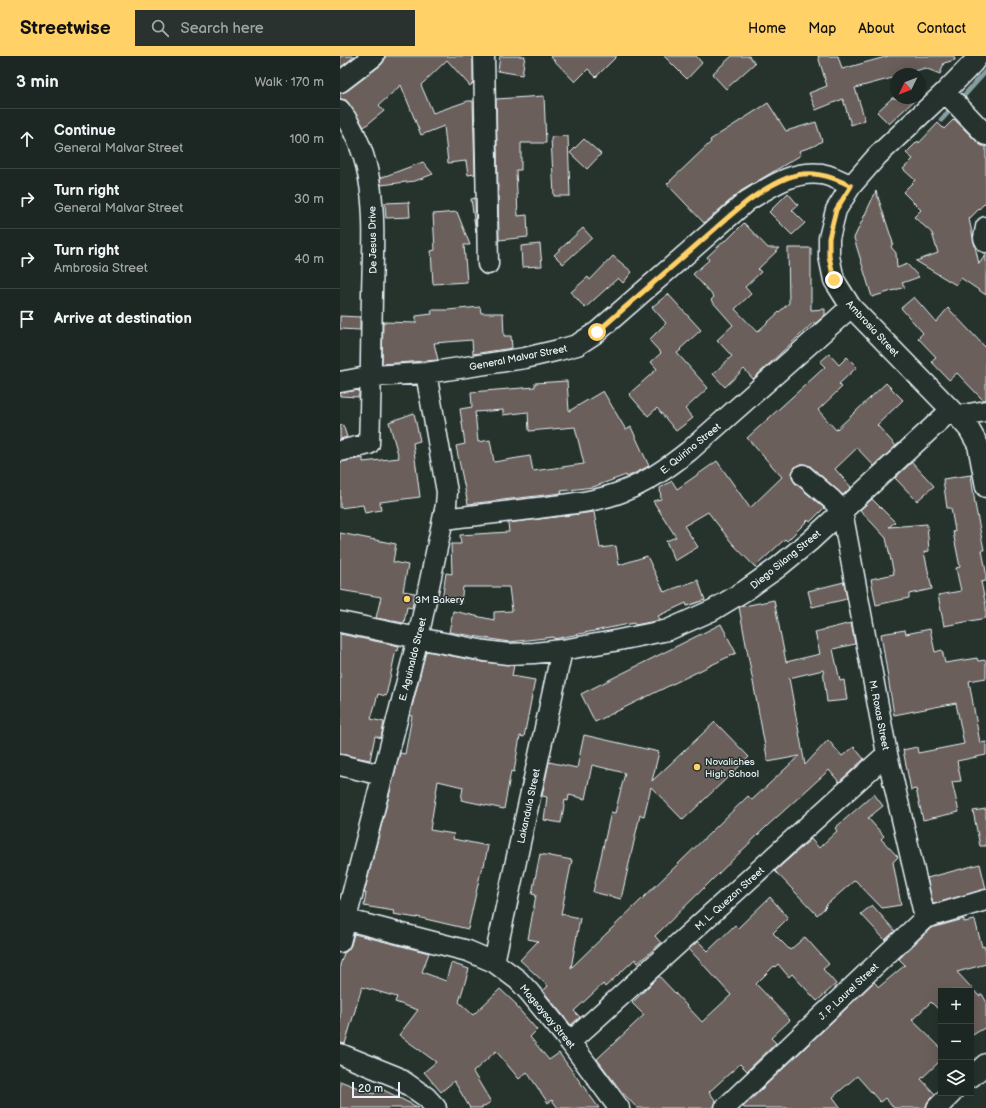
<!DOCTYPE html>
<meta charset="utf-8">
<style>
body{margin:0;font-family:"Balsamiq Sans",sans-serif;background:#29322f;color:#f1f3f6}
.controls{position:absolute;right:12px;bottom:12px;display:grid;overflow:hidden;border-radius:0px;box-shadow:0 4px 16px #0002}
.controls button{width:36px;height:36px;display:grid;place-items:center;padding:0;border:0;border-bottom:1px solid #3a4340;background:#1c2622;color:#f1f3f6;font:20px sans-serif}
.compass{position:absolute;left:550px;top:12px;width:36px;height:36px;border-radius:50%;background:#1c2622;box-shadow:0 4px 16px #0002;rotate:227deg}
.scale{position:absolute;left:12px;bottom:10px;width:48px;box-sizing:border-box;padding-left:4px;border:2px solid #e8f1f8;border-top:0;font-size:11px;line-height:14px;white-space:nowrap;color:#e8f1f8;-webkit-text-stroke:3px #26332d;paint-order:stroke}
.stop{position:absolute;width:12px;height:12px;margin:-9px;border:3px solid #ffd166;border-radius:50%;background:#fff}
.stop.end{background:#ffd166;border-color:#fff;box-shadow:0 1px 4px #0008}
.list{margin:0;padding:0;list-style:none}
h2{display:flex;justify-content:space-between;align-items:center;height:52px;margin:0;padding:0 16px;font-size:17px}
h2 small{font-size:13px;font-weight:400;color:#a0a5a5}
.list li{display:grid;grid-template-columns:26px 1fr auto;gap:12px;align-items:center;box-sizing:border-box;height:60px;padding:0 16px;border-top:1px solid #3a4340}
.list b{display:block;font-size:15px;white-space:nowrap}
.list p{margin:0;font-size:13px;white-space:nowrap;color:#a0a5a5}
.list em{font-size:13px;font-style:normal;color:#a0a5a5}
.icon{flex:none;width:22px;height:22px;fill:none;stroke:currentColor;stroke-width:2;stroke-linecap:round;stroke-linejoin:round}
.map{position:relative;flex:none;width:646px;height:1052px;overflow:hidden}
header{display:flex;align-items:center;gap:24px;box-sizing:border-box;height:56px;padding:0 20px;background:#ffd166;color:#111}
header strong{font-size:19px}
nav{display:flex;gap:22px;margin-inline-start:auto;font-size:14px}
.search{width:280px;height:36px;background:#29322f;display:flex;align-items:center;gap:10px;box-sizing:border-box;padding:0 14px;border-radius:0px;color:#a0a5a5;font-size:15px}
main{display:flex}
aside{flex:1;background:#1c2622}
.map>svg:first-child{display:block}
</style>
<header>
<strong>Streetwise</strong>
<div class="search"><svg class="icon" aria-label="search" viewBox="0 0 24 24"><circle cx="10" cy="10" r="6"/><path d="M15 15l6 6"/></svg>Search here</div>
<nav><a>Home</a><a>Map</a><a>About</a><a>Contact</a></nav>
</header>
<main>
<aside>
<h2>3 min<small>Walk · 170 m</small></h2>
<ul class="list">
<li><svg class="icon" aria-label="ahead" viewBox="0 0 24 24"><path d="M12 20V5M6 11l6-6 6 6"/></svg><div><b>Continue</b><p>General Malvar Street</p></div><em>100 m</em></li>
<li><svg class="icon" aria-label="right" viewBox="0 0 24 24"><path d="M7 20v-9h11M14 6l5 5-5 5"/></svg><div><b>Turn right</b><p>General Malvar Street</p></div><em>30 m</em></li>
<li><svg class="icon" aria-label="right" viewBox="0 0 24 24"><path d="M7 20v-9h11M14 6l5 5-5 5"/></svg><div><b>Turn right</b><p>Ambrosia Street</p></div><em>40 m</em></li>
<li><svg class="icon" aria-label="arrive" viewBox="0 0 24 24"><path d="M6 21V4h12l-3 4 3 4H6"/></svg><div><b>Arrive at destination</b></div></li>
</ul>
</aside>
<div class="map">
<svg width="646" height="1052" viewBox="0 0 646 1052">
<rect width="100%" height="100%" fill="#26332d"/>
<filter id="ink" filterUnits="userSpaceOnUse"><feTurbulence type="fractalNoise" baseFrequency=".025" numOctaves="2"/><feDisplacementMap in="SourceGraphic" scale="8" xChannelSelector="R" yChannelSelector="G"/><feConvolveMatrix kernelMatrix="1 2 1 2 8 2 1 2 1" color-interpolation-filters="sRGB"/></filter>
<g filter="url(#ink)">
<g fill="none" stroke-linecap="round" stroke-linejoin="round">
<path stroke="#86a0a2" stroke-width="5" d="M620,44l26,-29
M601,64l10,-11"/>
</g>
<path fill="#6b5f5a" stroke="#e8f1f8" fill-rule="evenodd" d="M0,0h15l-15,12z
M45,0h88v27l-3,3 -23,-26 -26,25 12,28 35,-12h5l2,73 -7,1 -2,-14 -18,2 -4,-37 -23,9 -20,-50 -22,20 5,6 -20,16 -15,-23 -3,-4 -6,-1v-6l7,-2 34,-26 3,-4z
M160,0h25l-3,19 -24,-4z
M210,0h67l-21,21 -8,-8 -13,13z
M324,0h32l6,7 -15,16z
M392,0h17l6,7 -29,26 -14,-15z
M478,0h20l4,13 47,-13h65l1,4 -11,3 -4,11 -15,-6 -20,6h-9v3l-41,11 10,32 -14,5 -8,-26 -27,11 -7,-17 18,-7z
M204,40l2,47h-25v27h-5l2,46 9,-1 1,22 -29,3 -3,-141z
M552,42h25l-28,26 -12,-12z
M428,47l18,28 30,-9 6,19 -8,5 -15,5 2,4 -60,36 -37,32 -37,-39 44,-42 -1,-2z
M614,63l24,24 4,3h4v56l-17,17 10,45 7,-10v41l-25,-17 -5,7 -40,-24 22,-8 -6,-20 -18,-16 7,-7 -18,-18 12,-12 -12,-11 10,-10 -7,-6 12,-12 1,2 19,-20 6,6z
M228,80l2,60h-16l-3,-59z
M244,83l17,15 -14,15 -17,-16z
M83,106l10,12 -18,7 -34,4 -1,-7z
M536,135l17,52 -2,4 5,6 1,15 10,-4 12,13 -17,6 3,4 -33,10 -18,-59z
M448,137l10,12 -6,5 13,13 -13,12 -23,-23z
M135,142l1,35 -5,-34z
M69,146l1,15 -24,1 -1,-15z
M117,156l13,33h-6l3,37 -34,2 -2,-33 4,-1 -2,-36z
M404,167l24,25h12l-22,21 3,3 -16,15 6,7 -16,15 22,23 32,-29 -1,-55h23v62l14,-1v6l-9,8h-3l-60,56 -9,-10 -19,18 -12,-13 19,-18 -15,-16 16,-15 -22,-25 3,-3 -21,-23 16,-14 -2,-3 18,-17 1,1z
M243,172l9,10 -29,26 -9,-9z
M200,188l2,22 -20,1 -1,-21z
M273,200l19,16 -9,11 -5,-5 -33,30 -14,-16 17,-15 2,3z
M328,238l33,36 -21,19 1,1 -4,3 31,35 -23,21 8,9 -17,13 -19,-23 -9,8 -19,-22 28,-25 -6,-7 10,-9 -12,-13 17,-17 -14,-16z
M574,241l22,25 12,-14 38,40v52h-3l-26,-27 -8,7 -18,-19 5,-4 -18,-19 5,-5 -22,-25z
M140,251l1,6h22l1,23h7l1,12 -39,6 -1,-14 -38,3 4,17 -56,4 1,-42 33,1v-7l16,-2 -1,-4h17z
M0,260l20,1v13l-20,-1z
M489,298l10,11 8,-8 10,10 -18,17 3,3 -24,23 18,20 50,-47 17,17 -26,25 19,21 -22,20 -17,-18 -22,21 16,18 -8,8 -33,-29 -5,-2h-5l-5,3 -3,6v5l3,5 29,25 -14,14 -2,-2 -21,21 -2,-2 -30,28 -23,-24 -24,-31 -24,14 14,21 -23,14 -9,-20 10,-4 -23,-36 8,-2 -1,-11 12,-7 5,8 40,-28 33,47 32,-31 -35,-39 78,-71 -5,-5z
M227,325l2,30 34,-20 23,39 5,-3 18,39 -22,11 -1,-2 -33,12 -32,4 1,2 -94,11 -12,-58 9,-2 -5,-35 12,-2 -1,-15 64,-5v-4zM163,354v5l25,-3 1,19 46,-4 9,37 -51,7 -3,-15 -36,6 -4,-22 -12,2 -3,-30z
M19,334v7l-19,-1v-3z
M74,357l6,28 -7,2 7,54 -40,5 1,8 -16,3 -2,-8 -23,3v-46l23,-4v4l36,-4 -10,-36z
M3,369l4,12 -7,2v-13z
M572,406l22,24 -17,15 -22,-23z
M631,419l4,29 9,46h-2l4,22v9l-5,1 5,24v12l-42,8 -6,-31 23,-4 -5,-23 4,-1 -7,-35 2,-1 -4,-23h-4l-4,-29z
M532,443l23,23 -6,5 38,-3 2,27 -5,1 8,37 -23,5v4l-33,7 -5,-26 23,-5 -8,-36 -26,-28z
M254,456l6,36 16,-2 3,19 28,-9 17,36 34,-12 7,20 -18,6 -1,-3 -28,13 2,3 -4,2 -21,4 -1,-2 -80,16v-2l-45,5 -60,-10 4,-21 41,9v-8l18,-1 -3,-24h-46l-2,16 -19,-3 4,-27 6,1 -1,-30h10l-1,-9 49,-3 -1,-9z
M0,477l56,11 -3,18 15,3 -5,26 12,2 -3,15 -5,-1 -3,16 -28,-5 5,-21 -41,-7z
M504,526l3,17 -35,8 -4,-16z
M434,544l12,62 34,-8 -5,-22 36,-9 4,21 -22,5 7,32 4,-1 3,20 -20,2 -4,-32 -34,8 16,87 23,-25 14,16 12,-9 10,12 -25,23 -10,-12 -62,56 -112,110 6,7 -23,20 -3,-4 -30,28 -2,-3 -29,27 6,6 -9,8 -28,-34 5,-5 -28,-26 18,-19 -10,-2 8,-44 -4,-1 8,-40 32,6 -11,54 19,4 -9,50 177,-172 4,4 47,-44 -31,6 -29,-155z
M381,568l15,29 -141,69 -14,-28z
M590,573l5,23 7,-2 3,13 32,-5 1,3 8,-1v18l-17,3 11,62 6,-1v13l-29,6 4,20 -9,1 7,30 -36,8 -7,-31 -5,1 -8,-40 14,-3 1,6 46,-9 -8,-41 -62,12 -13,-81 24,-4 1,4z
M0,578l59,12 -1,5 -2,-1 -10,46 -8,-2 -7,25 13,3 -3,16 -6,-2 -5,24 -30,-6z
M86,595l57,11 31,3 -2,11 23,4 -11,57 -4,-1 -6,36 -3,-1 -7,38 -43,-9 2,-13 -25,-6 -8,49 24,4 -1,5 35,7 -4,20h-2l-14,63 -51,-12v1l-24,-4 1,-3 -30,-5 2,-13h-2l36,-140 5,1 7,-38 -2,-1z
M375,666l34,35 -66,63 -32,-33 -7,29 -4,-1 -19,84 -28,-7 18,-80 4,1 10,-40 -33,-8 -7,34 -16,-4 -1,6 -3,-1 -4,23 -17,-3 3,-23 -5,-1 7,-34 28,6 7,-33 75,17 -7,29z
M534,738l9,12 -15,12 16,18 -3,3 17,18 -5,5 8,43 -19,3 -27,-28 -30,26 1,1 -9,8 -42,-44 36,-32 8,9 18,-17 -2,-3z
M646,753v37h-6l-7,-35z
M640,808l6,25 -53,15 -6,-26z
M430,841l18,21 -15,15 17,17 15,-13 24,27 -6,5 13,15 -19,17 -25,-27 -3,3 -11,-13 -3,3 -1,-1 -18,18 34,36 -19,18 5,5 -29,28 -7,-7 -31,28 7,9 -2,7h-77l-16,-17 -24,-32 47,-44 -12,-12 27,-27 43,46 29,-27 -42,-46 9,-8 10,10 27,-26 3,3z
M532,849l23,26 -10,9 -24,-26z
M624,863v3l11,-2 7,27 2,-1 2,7v11l-29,8 22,24 3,-2 4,7v26l-15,9v-45h-30v21l-10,-10 -19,18 29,28v12l-20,19 14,15 -6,6 -3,8h-32l-9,-10 -5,4 -23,-26 -24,21 8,11h-97l-1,-1 131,-125 5,5 26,-22 -6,-6 32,-31z
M14,878l75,19 -7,19 24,9 5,-18 18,6 -10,33 14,13 27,-26 17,16 -1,1 21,24 -7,7 19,23 10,-7 40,55h-41l-6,-8 -4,3 -21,-31 -8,7 -23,-28 -23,21 18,30 -10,6h-11l-16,-27 -13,11 -17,-20 12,-10 -37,-27 19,-25 -23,-8 2,-5 -35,-10 -17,57 -5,-1v-78l4,-12 4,-3 3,-5z
M0,1025l34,13 4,-7 41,21h-79z"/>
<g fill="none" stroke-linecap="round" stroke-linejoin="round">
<defs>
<path id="minor" d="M144,0l4,208
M638,0l-5,7 -28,29 -67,63 -27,31 -15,24 -7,28v18l5,24 17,27 110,113 8,9 9,16 8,42
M0,26l34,-26
M605,36l41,43
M0,54c41,54 33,121 32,185 -1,50 -1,99 -3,149l-29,7
M646,171l-2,11 2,4
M0,326l32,-6 54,-3 99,-15 34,-8 18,-5 20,-13 150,-131c23,-14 46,-31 75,-27 10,2 20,7 29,12
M617,360l29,-5
M463,419l28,24 11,12 45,243 38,164
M104,463c31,-4 63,-7 94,-11 29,-4 59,-6 86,-17 24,-9 45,-24 65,-40l162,-144
M0,566l78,16 67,13 23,3 26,-1 28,-3 52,-9 54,-11 45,-20 33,-20 31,-22 33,-27 141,-131
M0,709l42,10
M0,862l128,33 26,11 24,18 12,13 40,49 49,66
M0,886l78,-304 28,-133 1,-13 -21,-119
M154,906l68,-312
M230,986l317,-288
M0,998l57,23 29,20 10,11
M631,1021l15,-13
M385,1052l200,-190 61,-18
M597,1052l15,-15"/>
</defs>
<use href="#minor" stroke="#e8f1f8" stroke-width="23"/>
<use href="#minor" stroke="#26332d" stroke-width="20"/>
</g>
</g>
<g fill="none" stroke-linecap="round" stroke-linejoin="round" filter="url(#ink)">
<path stroke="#ffd166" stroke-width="5" d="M257,276c34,-30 69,-60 103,-90 27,-23 54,-51 87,-64 23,-9 44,-2 64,8l-15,24 -7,28v18l5,24"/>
</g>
<g fill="#ffd166" stroke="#26332d" stroke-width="1.5">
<circle cx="67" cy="543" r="4"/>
<circle cx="357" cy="711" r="4"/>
</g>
<g text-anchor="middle" stroke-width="3" stroke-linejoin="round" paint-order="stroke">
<g font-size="10" fill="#e8f1f8" stroke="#26332d">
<text transform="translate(32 184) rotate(-91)" y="4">De Jesus Drive</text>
<text transform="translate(533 272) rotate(47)" y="4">Ambrosia Street</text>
<text transform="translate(178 301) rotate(-11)" y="4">General Malvar Street</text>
<text transform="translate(350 392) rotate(-39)" y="4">E. Quirino Street</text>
<text transform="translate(445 503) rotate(-39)" y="4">Diego Silang Street</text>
<text transform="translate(72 603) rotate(-76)" y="4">E. Aguinaldo Street</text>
<text transform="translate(540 659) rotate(79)" y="4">M. Roxas Street</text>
<text transform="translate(188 750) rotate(-78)" y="4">Lakandula Street</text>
<text transform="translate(389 842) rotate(-42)" y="4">M. L. Quezon Street</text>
<text transform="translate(508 935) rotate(-43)" y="4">J. P. Laurel Street</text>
<text transform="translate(208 960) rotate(50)" y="4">Magsaysay Street</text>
</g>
<g font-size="10" fill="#e8f1f8" stroke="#26332d" text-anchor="start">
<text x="75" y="547">3M Bakery</text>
<text x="365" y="709">Novaliches<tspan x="365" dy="12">High School</tspan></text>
</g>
</g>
</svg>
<div class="controls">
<button>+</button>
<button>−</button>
<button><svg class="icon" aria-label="layers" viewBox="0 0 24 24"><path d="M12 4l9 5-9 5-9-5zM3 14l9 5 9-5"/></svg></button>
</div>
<svg class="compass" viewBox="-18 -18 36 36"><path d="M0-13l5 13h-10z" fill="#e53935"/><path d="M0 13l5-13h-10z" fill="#a0a5a5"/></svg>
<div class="scale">20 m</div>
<div class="stop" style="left:257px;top:276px"></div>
<div class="stop end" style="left:494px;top:224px"></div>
</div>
</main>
